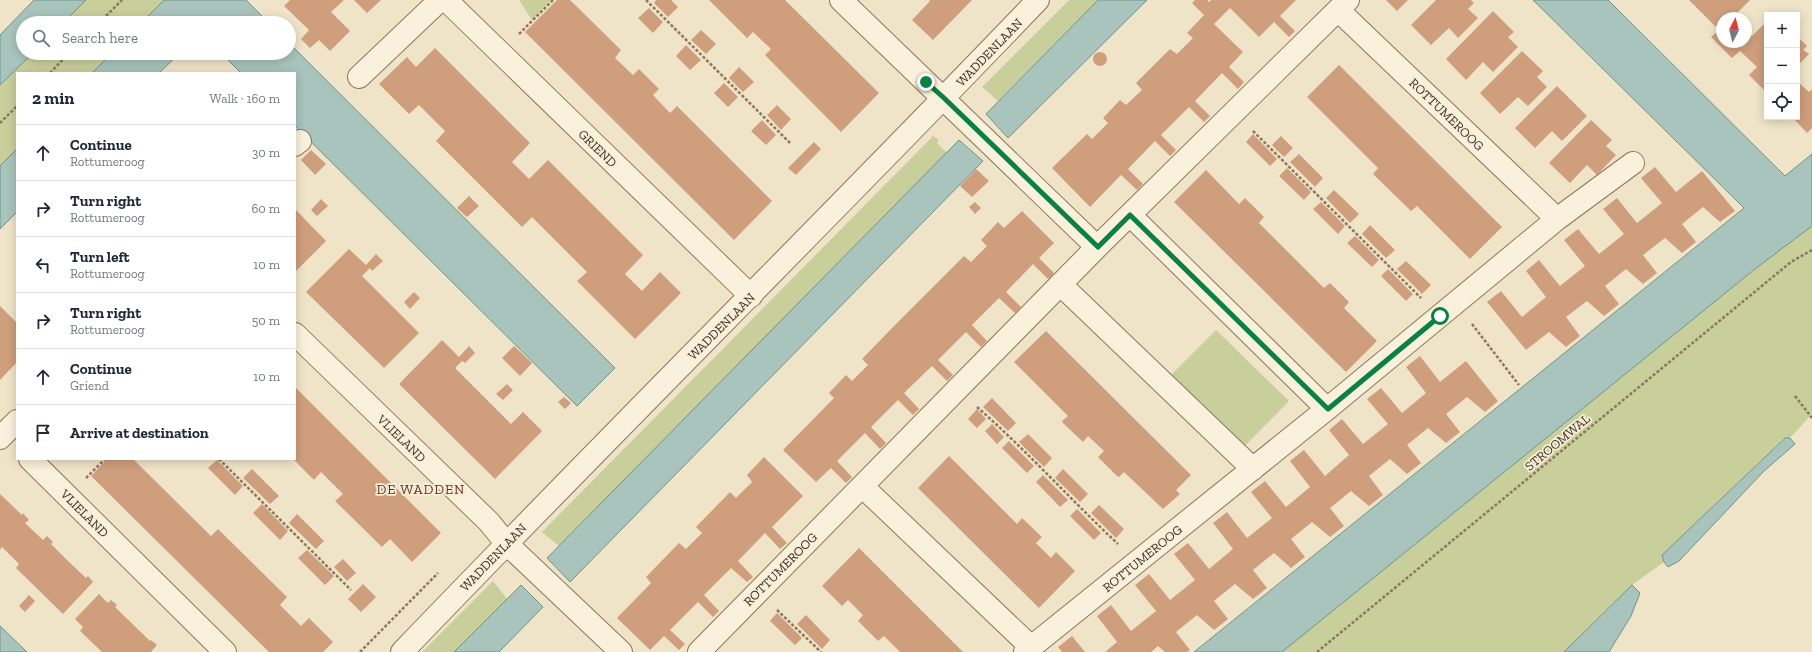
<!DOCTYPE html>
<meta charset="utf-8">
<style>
body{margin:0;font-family:"Zilla Slab",serif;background:#f6f6f7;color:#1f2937}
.controls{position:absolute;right:12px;top:12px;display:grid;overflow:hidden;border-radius:0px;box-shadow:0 2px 10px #0003}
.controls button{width:36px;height:36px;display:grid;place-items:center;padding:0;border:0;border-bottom:1px solid #e0e1e3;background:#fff;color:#1f2937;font:20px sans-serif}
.compass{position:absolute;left:1716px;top:12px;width:36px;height:36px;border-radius:50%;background:#fff;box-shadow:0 2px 10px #0003;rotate:7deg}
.stop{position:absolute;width:12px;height:12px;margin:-9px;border:3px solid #0b8043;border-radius:50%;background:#fff}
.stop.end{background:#0b8043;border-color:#fff;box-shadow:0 1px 4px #0008}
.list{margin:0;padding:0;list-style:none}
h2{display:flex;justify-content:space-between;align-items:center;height:52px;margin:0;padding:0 16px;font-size:17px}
h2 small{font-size:13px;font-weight:400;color:#747a83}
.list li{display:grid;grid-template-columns:26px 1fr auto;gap:12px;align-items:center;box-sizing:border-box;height:56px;padding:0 16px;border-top:1px solid #e0e1e3}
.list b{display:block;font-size:15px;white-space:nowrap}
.list p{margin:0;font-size:13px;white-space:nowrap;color:#747a83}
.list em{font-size:13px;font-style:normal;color:#747a83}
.icon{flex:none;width:22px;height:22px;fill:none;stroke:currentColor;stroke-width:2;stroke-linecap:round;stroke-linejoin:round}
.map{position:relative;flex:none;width:1812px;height:652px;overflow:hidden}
.search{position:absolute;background:#fff;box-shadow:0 2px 10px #0003;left:16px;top:16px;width:280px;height:44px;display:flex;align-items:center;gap:10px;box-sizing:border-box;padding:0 14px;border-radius:22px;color:#747a83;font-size:15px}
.panel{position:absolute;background:#fff;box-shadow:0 2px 10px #0003;left:16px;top:72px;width:280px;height:388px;border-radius:0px}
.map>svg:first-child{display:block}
</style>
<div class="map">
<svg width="1812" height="652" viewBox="0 0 1812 652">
<rect width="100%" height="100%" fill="#f0e4c8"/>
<path fill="#c9cf9b" d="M86,0h78l-23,23h-78z
M519,0h32l-19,20z
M1069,0h29l-100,101 -16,-14z
M33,53h79l-20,20h-75v76l-17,17v-81z
M933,136l6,4 -2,3 10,10 -388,393 -17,-14z
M1812,226v188l-22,24h-6l-122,117 2,7 -32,23 -68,67h-282l473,-383z
M1216,330l73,71 -47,48 -72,-73z
M493,581l14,18 -53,53h-32z"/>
<path fill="#a9c4bc" stroke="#6f938a" d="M34,0h52l-23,23h-40v30h10l-33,32v-50z
M164,0h82l23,23h-128z
M1098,0h49l-139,138 -22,-24z
M1533,0h75l177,176 27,-22v72l-57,43 -473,383h-88l550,-444z
M289,43l326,325 -38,38 -282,-280v-53h-54l-20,-20h68z
M112,53h68l-21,20h-67z
M959,140l24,21 -413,421 -23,-24z
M17,149v63l-17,17v-63z
M1785,438h5l5,6 -31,27 -85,90 -11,6 -4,-5 -2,-7z
M521,585l22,22 -44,45h-45z
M1632,585l8,8 -9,23 -22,36h-45z
M0,626l27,26h-27z"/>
<path fill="#cf9f7d" d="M290,0h54l-13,12 19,19 -20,20 -11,-11 -9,8 -9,-9 8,-9 -25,-24z
M354,0h27l-14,13z
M557,0h13l51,50 -6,8 18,17 6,-6 20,20 -6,6 17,18 7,-7 95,95 -38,39 -209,-208z
M656,0h15l7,7 -10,10 -14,-14z
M709,0h76l94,93 -38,39 -76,-77 6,-6 -18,-17 -6,6z
M929,0h43l-39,40 -21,-20 18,-19z
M1195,0h12l2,2 2,-2h85l-16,16 15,15 -6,6 -15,-15 -15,15 -29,-29 -16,16 29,28 -14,15 15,15 -6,7 -16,-16 -27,28 15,15 -6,6 -15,-15 -28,28 15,15 -6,6 -15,-15 -27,28 15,15 -6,6 -16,-15 -31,32 -38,-39 35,-34 5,5 16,-16 -5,-5 17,-18 6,5 16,-15 -6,-7 34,-34 7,5 16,-16 -6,-5 17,-18 -12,-12z
M1386,0h22l-11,11z
M1436,0h35l3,3 -6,6 10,9 -20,20 -9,-10 -18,17 -20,-20z
M1689,0h61l-18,18h-10v24h24v-12l6,6 15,-15v72l-18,-18 8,-8 -17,-16 -8,7 -21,-21 8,-7z
M649,8l14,14 -10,11 -15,-15z
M1493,11l21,21 -6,5 10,10 -25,25 -10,-10 -17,18 -20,-21z
M701,30l15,14 -10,10 -15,-14z
M1797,36l10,10 -4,4 6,4 -12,12z
M686,45l15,15 -11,10 -14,-14z
M435,48l95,95 -18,19 17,17 19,-19 95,95 -18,19 17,17 18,-19 21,21 -46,46 -58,-58 10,-9 -55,-55 -10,10 -86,-86 9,-10 -26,-26 -10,9 -30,-30 28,-27 9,10z
M1522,51l21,20 -6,6 10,10 -19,19 -10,-9 -18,17 -20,-21z
M1093 59a7 7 0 1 1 14 0a7 7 0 1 1-14 0Z
M1339,65l163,162 -32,32 -53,-53 -6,5 -37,-36 -1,-1 5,-6 -71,-71z
M739,67l15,15 -11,10 -14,-14z
M1797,81l12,11 3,-3v39l-5,5 -15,-16h5z
M724,83l14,14 -10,10 -14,-14z
M1557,86l30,30 -25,25 -10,-10 -17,17 -20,-20z
M777,105l14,14 -10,11 -14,-15z
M762,120l14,15 -10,10 -15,-14z
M1591,120l21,20 -6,6 10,9 -19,20 -10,-10 -17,18 -21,-20z
M1253,134l24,25 -7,7 -24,-24z
M1281,136l12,12 -9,9 -12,-12z
M814,142l7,7 -25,26 -8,-7z
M311,150l15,14 -11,11 -14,-15z
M1299,154l24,24 -8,9 -25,-25z
M1655,167l21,25 26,-21 33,40 -15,11 -17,-15 -21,17 14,18 -14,11 -17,-15 -22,17 14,18 -14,11 -17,-15 -21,17 14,18 -15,12 -17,-15 -21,16 14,19 -14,11 -17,-15 -23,18 -39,-48 14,-11 21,26 24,-20 -20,-26 13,-11 21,26 25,-20 -21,-26 14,-11 21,25 25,-20 -21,-25 14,-11 20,25 25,-20 -21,-25z
M1287,168l24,24 -7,8 -25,-24z
M976,169l13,12 -17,16 -12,-11z
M1206,170l33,34 6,-6 19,19 -5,6 65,65 6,-5 19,19 -5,6 33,33 -31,31 -172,-170z
M1334,190l25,24 -9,9 -24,-25z
M469,196l10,10 -12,11 -10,-9z
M321,199l7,7 -11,10 -6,-6z
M975,202l6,6 -6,6 -6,-7z
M1321,202l24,24 -7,8 -25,-25z
M295,209l31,32 -31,31z
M1022,211l32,32 -15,15 15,15 -6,6 -15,-15 -27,28 15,15 -6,6 -16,-15 -27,27 15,16 -6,6 -15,-15 -28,28 15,15 -6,6 -15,-15 -28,27 15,16 -6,6 -15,-15 -27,27 15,16 -6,6 -15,-16 -28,28 15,16 -6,6 -15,-15 -15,14 -33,-32 51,-52 -5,-5 17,-18 6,6 16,-16 -6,-6 34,-35 68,-68 7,6 16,-16 -6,-6 17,-18 6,6z
M1370,225l25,25 -9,8 -24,-24z
M1355,236l24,24 -7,7 -25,-24z
M349,249l17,16 10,-11 7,7 -11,10 -2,-3 -8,8 57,57 -35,35 -78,-76z
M1406,261l25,24 -9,9 -25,-25z
M1388,269l25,25 -7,7 -25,-25z
M414,292l6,6 -10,11 -6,-7z
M0,306l17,17v39l-17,18z
M1046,331l145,144 -15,15 4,4 -17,15 -39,-37 -5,5 -2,-1 -19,-19 6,-6 -16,-15 -5,6 -20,-19 -1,-2 6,-5 -54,-54z
M442,340l17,17 10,-11 6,7 -10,10 -3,-2 -7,7 56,56 12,-12 19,19 -47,48 -96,-95z
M514,346l18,17 -12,13 -18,-18z
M1420,356l20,26 26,-21 32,40 -13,11 -18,-15 -21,17 14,18 -14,11 -18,-15 -21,17 14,18 -14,11 -17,-15 -21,17 14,19 -14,11 -18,-15 -21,17 14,18 -14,11 -18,-15 -21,17 14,18 -14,11 -17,-15 -21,17 14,18 -14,11 -18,-15 -21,17 14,18 -14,11 -17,-15 -21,17 14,18 -3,2h-22l-7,-6 -7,6h-46l12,-10 -20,-26 14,-11 20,26 25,-20 -21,-26 14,-11 21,26 25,-20 -21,-26 14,-11 21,26 24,-20 -20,-26 14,-11 20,26 25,-20 -21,-26 14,-11 21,26 24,-20 -20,-26 14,-11 21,26 24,-21 -20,-25 13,-11 21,25 25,-20 -21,-25 14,-11 21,25 24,-20 -20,-26z
M507,384l6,6 -10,10 -7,-6z
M295,387l146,146 -29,29 -22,-23 -8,8 -47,-46 8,-7 -22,-22 -7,8 -21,-21h2z
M564,397l7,6 -6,6 -7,-7z
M992,398l24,25 -8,8 -25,-24z
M977,409l9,10 -9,9 -9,-9z
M992,424l12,13 -7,7 -12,-13z
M1028,434l24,24 -8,9 -25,-25z
M1009,441l25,25 -7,7 -25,-25z
M949,456l68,68 5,-6 20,19 -6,6 15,15 5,-6 19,19 -36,37 -121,-120z
M764,457l39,39 -31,31 15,16 -7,6 -15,-16 -27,28 15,16 -6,5 -16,-14 -27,27 15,16 -6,6 -15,-15 -28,28 15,14 -6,6 -15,-14 -14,14 -33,-32 34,-35 -5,-6 33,-34 7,6 16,-16 -6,-6 34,-35 6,6 16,-16 -5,-7z
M107,459h26l78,77 7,-7 69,68 -7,8 21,21 8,-8 24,24 -10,10h-54l-178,-176z
M217,460l26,26 -8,9 -27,-27z
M252,469l27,27 -9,8 -27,-26z
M1063,469l25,25 -8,8 -25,-24z
M1043,475l25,25 -8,7 -24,-25z
M0,494l22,21 1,-2 6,7 -4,3 18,17 4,-4 6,6 -2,2 17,17 18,17 2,-2 5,6 -30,32 -47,-46 3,-4 -17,-17 -2,3z
M262,504l26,27 -8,9 -27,-27z
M1099,505l25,24 -8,9 -25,-25z
M1077,509l24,24 -7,7 -24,-24z
M297,514l27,27 -8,8 -27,-26z
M859,548l104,104h-63l-16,-16 -6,5 -20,-20 5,-6 -15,-15 -6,6 -20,-20z
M307,550l27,26 -9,9 -27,-27z
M343,559l13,14 -9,8 -13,-14z
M363,584l13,13 -15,15 -13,-13z
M99,594l9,9 3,-3 6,5 -2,2 35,34 1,-1 6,5 -6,7h-49l-22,-21 3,-4 -8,-8z
M29,595l6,6 -10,11 -6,-6z
M777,613l25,25 -7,7 -25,-24z
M806,615l24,25 -8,9 -25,-25z
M1072,636l13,16h-23l-4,-5z"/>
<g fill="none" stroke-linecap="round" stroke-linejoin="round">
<defs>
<path id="minor" d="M446,0l305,296
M841,0l256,247 251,-247
M1338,10l219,209
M359,77l81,-77
M295,145l5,-4
M1130,215l197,194
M1060,284l193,185
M295,334l194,188 17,21 115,109
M0,438l17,-17
M30,459l195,193
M862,486l169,161
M699,652l398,-405
M1025,652l302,-243 230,-190 76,-56"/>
<path id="tertiary" d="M402,652c210,-219 426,-433 636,-652"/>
</defs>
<use href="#minor" stroke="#8d765c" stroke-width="24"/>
<use href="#tertiary" stroke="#8d765c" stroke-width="24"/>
<path stroke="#8d765c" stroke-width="2.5" stroke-dasharray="3 2" stroke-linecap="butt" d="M646,0l144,143
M99,23l23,-23
M519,34l34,-34
M50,73l19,-20
M0,123l17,-17
M1253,131l168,167
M1472,324l47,61
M1795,396l17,22
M977,407c49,43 93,92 141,137
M219,459l132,131
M86,478l19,-19
M777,610l44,42
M360,652l78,-79
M1317,652l474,-390 21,-12"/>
<use href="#minor" stroke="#faf1dc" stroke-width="22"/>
<use href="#tertiary" stroke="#faf1dc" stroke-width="22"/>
</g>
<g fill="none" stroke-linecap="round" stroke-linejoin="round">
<path stroke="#0b8043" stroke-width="5" d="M926,82l18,16 154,149 32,-32 198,194 112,-93"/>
</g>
<g text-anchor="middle" stroke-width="3.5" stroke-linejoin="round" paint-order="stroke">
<g font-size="13" fill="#3d2e20" stroke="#f7eed8">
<text transform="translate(989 52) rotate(-46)" y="5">WADDENLAAN</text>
<text transform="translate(1447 114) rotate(44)" y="5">ROTTUMEROOG</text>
<text transform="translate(598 148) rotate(44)" y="5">GRIEND</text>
<text transform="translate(721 326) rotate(-45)" y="5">WADDENLAAN</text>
<text transform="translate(402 438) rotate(44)" y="5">VLIELAND</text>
<text transform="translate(1557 442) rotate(-40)" y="5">STROOMWAL</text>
<text transform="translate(85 513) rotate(45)" y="5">VLIELAND</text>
<text transform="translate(493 557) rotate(-46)" y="5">WADDENLAAN</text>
<text transform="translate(1142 558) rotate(-39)" y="5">ROTTUMEROOG</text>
<text transform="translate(780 569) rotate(-45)" y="5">ROTTUMEROOG</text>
</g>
<g font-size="14" letter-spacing="1" fill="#6b2e1e" stroke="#f7eed8">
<text x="421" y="494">DE WADDEN</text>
</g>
</g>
</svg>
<div class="controls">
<button>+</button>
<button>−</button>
<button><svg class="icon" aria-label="locate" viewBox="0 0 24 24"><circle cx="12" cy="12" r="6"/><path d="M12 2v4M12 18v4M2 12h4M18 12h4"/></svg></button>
</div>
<svg class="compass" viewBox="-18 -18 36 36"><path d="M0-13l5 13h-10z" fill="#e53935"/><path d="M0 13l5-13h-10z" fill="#747a83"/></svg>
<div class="stop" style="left:1440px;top:316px"></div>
<div class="stop end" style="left:926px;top:82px"></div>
<div class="search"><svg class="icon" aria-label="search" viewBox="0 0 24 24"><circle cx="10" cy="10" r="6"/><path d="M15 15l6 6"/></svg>Search here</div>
<section class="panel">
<h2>2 min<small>Walk · 160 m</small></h2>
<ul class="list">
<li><svg class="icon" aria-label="ahead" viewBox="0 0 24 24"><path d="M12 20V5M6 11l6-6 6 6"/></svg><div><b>Continue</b><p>Rottumeroog</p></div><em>30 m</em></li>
<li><svg class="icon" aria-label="right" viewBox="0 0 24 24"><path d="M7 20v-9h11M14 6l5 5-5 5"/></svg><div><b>Turn right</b><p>Rottumeroog</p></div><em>60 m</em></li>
<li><svg class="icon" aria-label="left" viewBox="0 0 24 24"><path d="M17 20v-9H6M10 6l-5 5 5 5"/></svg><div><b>Turn left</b><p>Rottumeroog</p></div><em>10 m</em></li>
<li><svg class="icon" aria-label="right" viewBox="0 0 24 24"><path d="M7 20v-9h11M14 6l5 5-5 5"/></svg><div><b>Turn right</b><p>Rottumeroog</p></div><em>50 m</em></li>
<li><svg class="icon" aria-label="ahead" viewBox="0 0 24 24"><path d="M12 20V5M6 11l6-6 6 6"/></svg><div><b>Continue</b><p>Griend</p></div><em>10 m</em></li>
<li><svg class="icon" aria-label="arrive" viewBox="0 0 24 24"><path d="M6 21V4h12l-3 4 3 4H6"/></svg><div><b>Arrive at destination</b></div></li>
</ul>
</section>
</div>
